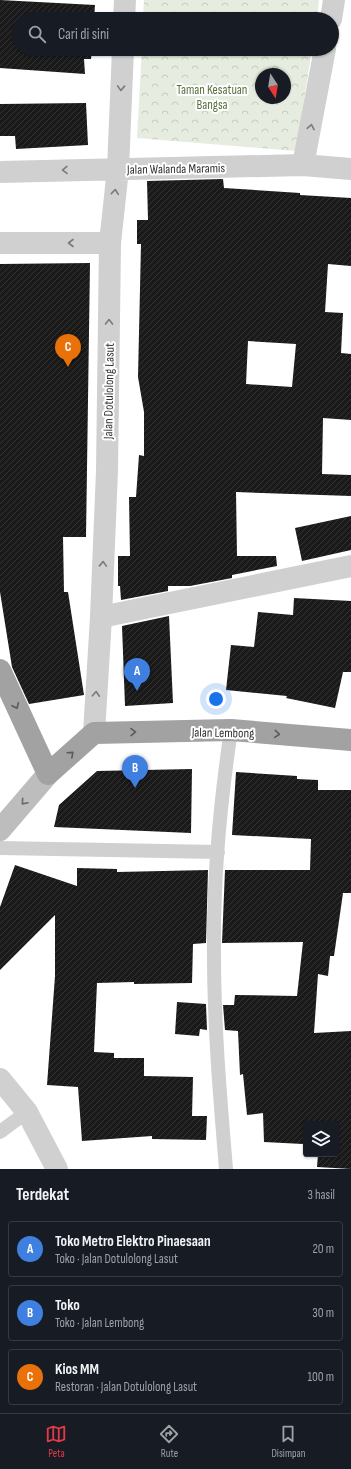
<!DOCTYPE html>
<html lang="id">
<meta charset="utf-8">
<style>
body{margin:0;font-family:"Sofia Sans Condensed",sans-serif;background:#20242c;color:#f1f3f6}
.controls{position:absolute;right:12px;bottom:12px;display:grid;overflow:hidden;border-radius:4px;box-shadow:0 1px 3px #0004}
.controls button{width:36px;height:36px;display:grid;place-items:center;padding:0;border:0;border-bottom:1px solid #363941;background:#171b24;color:#f1f3f6;font:20px sans-serif}
.compass{position:absolute;left:255px;top:68px;width:36px;height:36px;border-radius:50%;background:#171b24;box-shadow:0 1px 3px #0004;rotate:168deg}
.you{position:absolute;left:216px;top:699px;width:14px;height:14px;margin:-10px;border:3px solid #fff;border-radius:50%;background:#1a73e8;box-shadow:0 0 0 6px #1a73e833}
.badge{display:grid;place-items:center;width:26px;height:26px;border-radius:50%;background:#e63946;color:#fff;font-size:13px;font-weight:700}
.pin{position:absolute;translate:-50% -33px;filter:drop-shadow(0 1px 2px #0008)}
.pin::after{content:'';position:absolute;top:21px;width:14px;height:12px;background:inherit;clip-path:polygon(0 0,100% 0,50% 100%)}
.list{margin:0;padding:0;list-style:none}
h2{display:flex;justify-content:space-between;align-items:center;height:52px;margin:0;padding:0 16px;font-size:17px}
h2 small{font-size:13px;font-weight:400;color:#9ea1a6}
.list li{display:grid;grid-template-columns:26px 1fr auto;gap:12px;align-items:center;box-sizing:border-box;height:56px;margin:0 8px 8px;padding:0 8px;border:1px solid #363941;border-radius:4px}
.list b{display:block;font-size:15px;white-space:nowrap}
.list p{margin:0;font-size:13px;white-space:nowrap;color:#9ea1a6}
.list em{font-size:13px;font-style:normal;color:#9ea1a6}
.icon{flex:none;width:22px;height:22px;fill:none;stroke:currentColor;stroke-width:2;stroke-linecap:round;stroke-linejoin:round}
.map{position:relative;flex:none;width:351px;height:1169px;overflow:hidden}
.search{position:absolute;background:#171b24;box-shadow:0 1px 3px #0004;left:12px;right:12px;top:12px;height:44px;display:flex;align-items:center;gap:10px;box-sizing:border-box;padding:0 14px;border-radius:22px;color:#9ea1a6;font-size:15px}
.sheet{height:244px;background:#171b24}
nav{display:flex;justify-content:space-around;align-items:center;box-sizing:border-box;height:56px;border-top:1px solid #363941;background:#171b24;font-size:11px;color:#9ea1a6}
nav a{display:grid;justify-items:center;gap:2px}
nav .on{color:#e63946}
.map>svg:first-child{display:block}
</style>
<div class="map">
<svg width="351" height="1169" viewBox="0 0 351 1169">
<defs>
<pattern id="forest-crowns" width="20" height="18" patternUnits="userSpaceOnUse"><rect width="20" height="18" fill="#e6ecdf"/><path d="M2 6a3 3 0 1 1 6 0M12 15a3 3 0 1 1 6 0" fill="none" stroke="#c6cbc0"/></pattern>
<pattern id="building-hatch" width="6" height="6" patternUnits="userSpaceOnUse"><rect width="6" height="6" fill="#1a1a1a"/><path d="M-1 1l2-2M0 6l6-6M5 7l2-2" fill="none" stroke="#333"/></pattern>
</defs>
<rect width="100%" height="100%" fill="#fff"/>
<path fill="url(#forest-crowns)" fill-rule="evenodd" d="M144,0h175l-2,19h-174z
M142,49h170l-16,102 -159,-13zM261,74h24v24h-24z"/>
<path fill="url(#building-hatch)" fill-rule="evenodd" d="M0,0l95,5 -1,14h-75v30h73l-1,10h-7l1,15 -85,-6z
M86,103l2,42 -72,4 -1,-13h-15v-32z
M223,179l1,9 76,5v2l51,3v68l-23,-2 -3,48 18,1 -2,40 10,1v66l-28,-2 -1,56 29,1v21l-115,-4 1,64h39l1,10 -45,9v3l-42,8h-22v5l-47,9 -1,-14h-2v-30h12l-1,-59h7l3,-42 5,1v-44l-6,-35 3,-133h-4v-24h11l-1,-39zM248,341l48,3 -4,43 -46,-3z
M90,263l-4,274h-23l1,55h4l16,103 -55,9 -17,-37 -12,-75v-328z
M351,516v34l-49,11 -7,-33z
M294,598l57,3v71h-8l-8,36 -49,-10 1,-2 -61,-6 5,-45 23,2 4,-35 35,3z
M169,616l4,87 -48,3 -3,-80z
M192,769l-1,64 -137,-6 5,-22 38,-34z
M236,772l61,4v3l21,1v10h33v103h-8l-9,63h-4l-2,20 -10,-2 -4,59 37,-2v138l-34,-2 1,-13h18v-30h-30v23h-2l-1,-3 -39,-2 -1,-29 -16,2 -4,-41 -3,1 -2,-44 -13,-1 -2,-25h11l1,-10 62,1 6,-54 -81,1 3,-73h85l1,-31 -79,-4z
M15,865l62,21v-18l40,1v3l91,-2 -2,73 -13,1 -1,39 -58,1v-2l-37,1 -3,69 20,1v5h30v18l49,1 -1,39h15l-1,24 -54,-1v-3l-70,5 -4,-54 -31,-2 8,-109v-61l-55,55v-63z
M177,1002l29,2 1,26 -7,-1 -1,7 -24,-2z"/>
<g fill="none" stroke-linecap="round" stroke-linejoin="round">
<path stroke="#d0d0d0" stroke-width="14" d="M0,848l218,4
M0,1132l27,-20
M226,1169c-6,-72 -12,-143 -12,-215 -1,-75 6,-150 17,-224"/>
<path stroke="#d0d0d0" stroke-width="22" d="M331,19l3,-19
M303,165l22,-116
M0,243h110
M101,617l250,-51
M0,1079l27,33 30,57"/>
<path stroke="#d0d0d0" stroke-width="22" d="M124,19l1,-19
M0,172l303,-7 48,4
M94,733l7,-116 6,-146 3,-228 8,-74 5,-120"/>
<path stroke="#bdbdbd" stroke-width="22" d="M0,830l48,-56"/>
<path stroke="#a2a2a2" stroke-width="22" d="M0,670l48,104 46,-41 137,-3 120,10"/>
</g>
<defs><path id="oneway-chevron" d="M-2-3.5L2.5 0L-2 3.5" fill="none" stroke-width="1.6" stroke-linecap="round" stroke-linejoin="round"/></defs>
<g stroke="#7a7a7a">
<use href="#oneway-chevron" transform="translate(121 88) rotate(92)"/>
<use href="#oneway-chevron" transform="translate(311 127) rotate(-79)"/>
<use href="#oneway-chevron" transform="translate(65 170) rotate(178)"/>
<use href="#oneway-chevron" transform="translate(115 192) rotate(-84)"/>
<use href="#oneway-chevron" transform="translate(71 243) rotate(180)"/>
<use href="#oneway-chevron" transform="translate(109 322) rotate(-89)"/>
<use href="#oneway-chevron" transform="translate(103 564) rotate(-88)"/>
<use href="#oneway-chevron" transform="translate(96 694) rotate(-87)"/>
</g>
<g stroke="#5a5a5a">
<use href="#oneway-chevron" transform="translate(16 706) rotate(65)"/>
<use href="#oneway-chevron" transform="translate(133 732) rotate(-1)"/>
<use href="#oneway-chevron" transform="translate(277 734) rotate(5)"/>
<use href="#oneway-chevron" transform="translate(71 754) rotate(-42)"/>
</g>
<use stroke="#6a6a6a" href="#oneway-chevron" transform="translate(24 802) rotate(131)"/>
<g text-anchor="middle" stroke-width="4" stroke-linejoin="round" paint-order="stroke">
<g font-size="13" fill="#56703f" stroke="#fff">
<text x="212" y="94">Taman Kesatuan<tspan x="212" dy="15">Bangsa</tspan></text>
</g>
<g font-size="13" fill="#333" stroke="#fff">
<text transform="translate(176 168) rotate(-1)" y="5">Jalan Walanda Maramis</text>
<text transform="translate(108 391) rotate(-89)" y="5">Jalan Dotulolong Lasut</text>
<text transform="translate(223 732) rotate(1)" y="5">Jalan Lembong</text>
</g>
</g>
</svg>
<div class="controls">
<button><svg class="icon" aria-label="layers" viewBox="0 0 24 24"><path d="M12 4l9 5-9 5-9-5zM3 14l9 5 9-5"/></svg></button>
</div>
<svg class="compass" viewBox="-18 -18 36 36"><path d="M0-13l5 13h-10z" fill="#e53935"/><path d="M0 13l5-13h-10z" fill="#9ea1a6"/></svg>
<div class="you"></div>
<div class="pin badge" style="left:137px;top:691px;background:#3f7fe0">A</div>
<div class="pin badge" style="left:135px;top:788px;background:#3f7fe0">B</div>
<div class="pin badge" style="left:68px;top:367px;background:#e8710a">C</div>
<div class="search"><svg class="icon" aria-label="search" viewBox="0 0 24 24"><circle cx="10" cy="10" r="6"/><path d="M15 15l6 6"/></svg>Cari di sini</div>
</div>
<section class="sheet">
<h2>Terdekat<small>3 hasil</small></h2>
<ul class="list">
<li><span class="badge" style="background:#3f7fe0">A</span><div><b>Toko Metro Elektro Pinaesaan</b><p>Toko · Jalan Dotulolong Lasut</p></div><em>20 m</em></li>
<li><span class="badge" style="background:#3f7fe0">B</span><div><b>Toko</b><p>Toko · Jalan Lembong</p></div><em>30 m</em></li>
<li><span class="badge" style="background:#e8710a">C</span><div><b>Kios MM</b><p>Restoran · Jalan Dotulolong Lasut</p></div><em>100 m</em></li>
</ul>
</section>
<nav>
<a class="on"><svg class="icon" aria-label="map" viewBox="0 0 24 24"><path d="M3 6l6-2 6 2 6-2v14l-6 2-6-2-6 2zM9 4v14M15 6v14"/></svg>Peta</a>
<a><svg class="icon" aria-label="directions" viewBox="0 0 24 24"><path d="M12 3l9 9-9 9-9-9zM9 14v-3h6M13 9l2 2-2 2"/></svg>Rute</a>
<a><svg class="icon" aria-label="saved" viewBox="0 0 24 24"><path d="M7 4h10v16l-5-4-5 4z"/></svg>Disimpan</a>
</nav>
